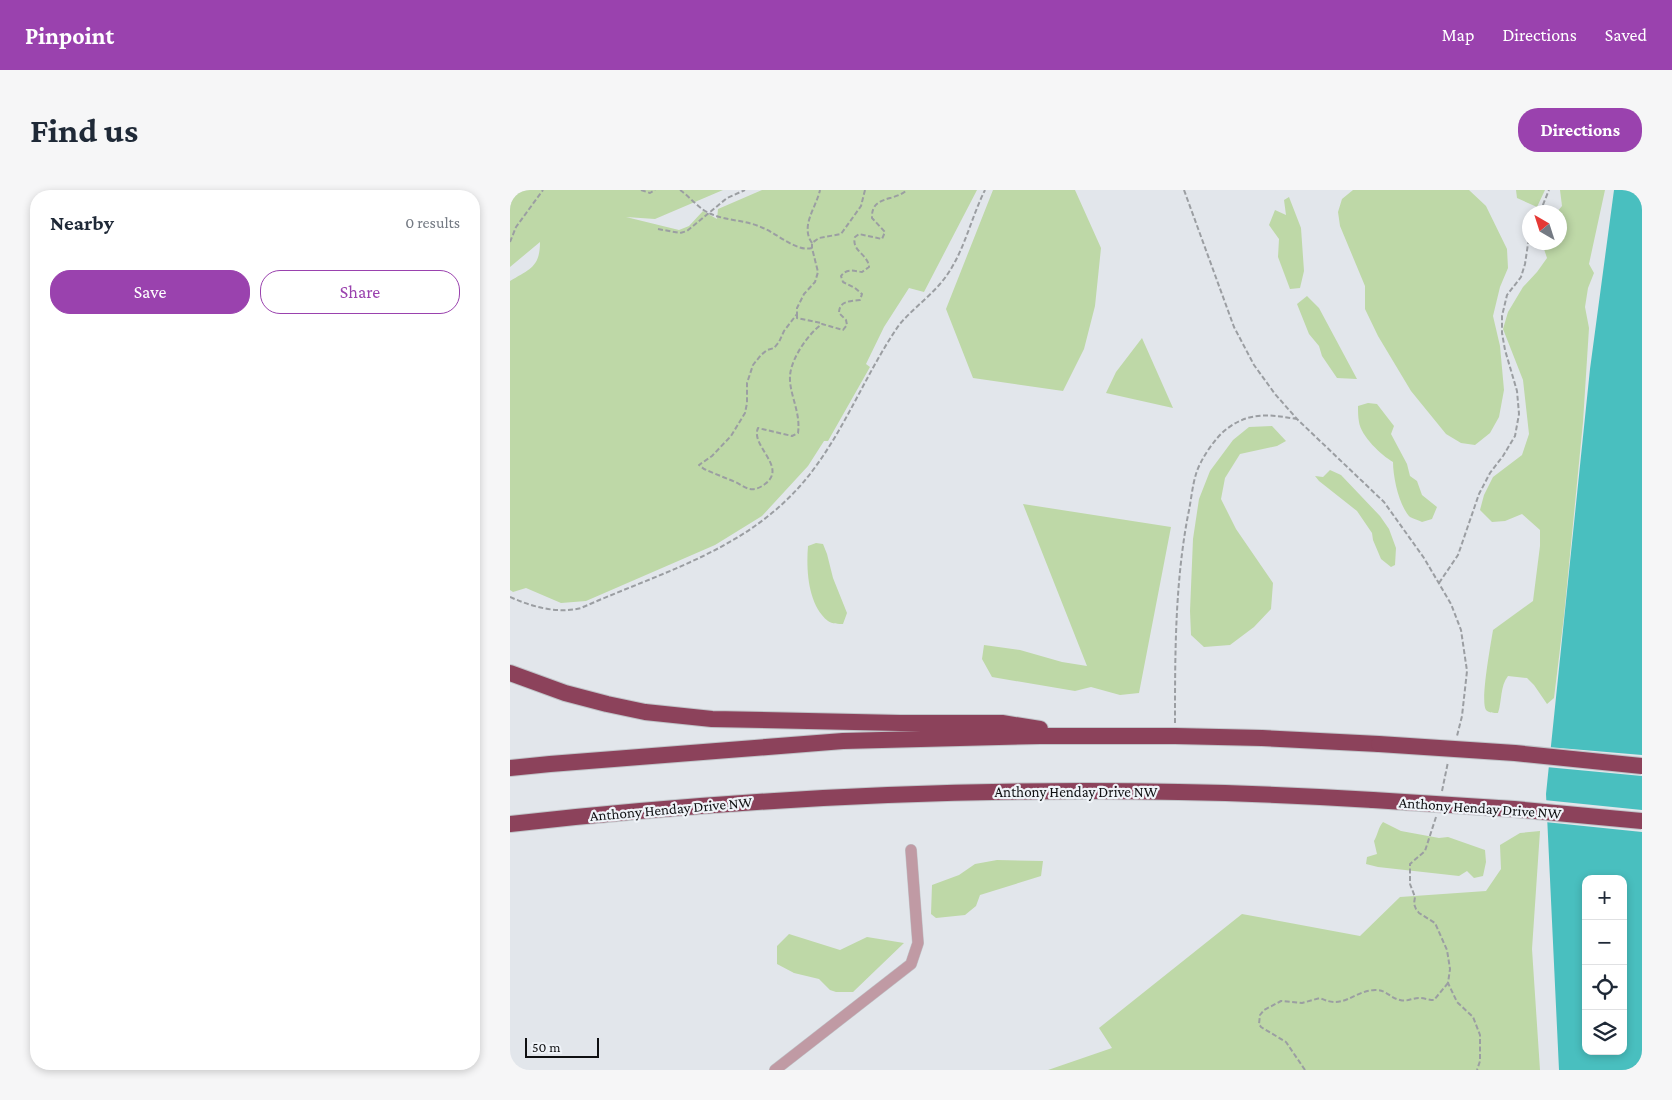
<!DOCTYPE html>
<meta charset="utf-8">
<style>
body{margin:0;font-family:"Crimson Pro",serif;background:#f6f6f7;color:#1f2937}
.controls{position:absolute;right:15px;bottom:15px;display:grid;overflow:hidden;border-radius:10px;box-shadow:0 2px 8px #0003}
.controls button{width:45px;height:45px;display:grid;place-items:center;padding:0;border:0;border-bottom:1px solid #e0e1e3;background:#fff;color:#1f2937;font:25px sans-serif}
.compass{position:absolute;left:1012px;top:15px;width:45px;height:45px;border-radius:50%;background:#fff;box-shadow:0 2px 8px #0003;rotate:321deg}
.scale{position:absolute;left:15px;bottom:12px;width:74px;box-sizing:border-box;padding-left:5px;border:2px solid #0f1012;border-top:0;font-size:14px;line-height:18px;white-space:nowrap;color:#0f1012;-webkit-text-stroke:4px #eff3f8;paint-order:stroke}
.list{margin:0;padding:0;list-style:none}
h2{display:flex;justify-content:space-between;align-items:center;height:65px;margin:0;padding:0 20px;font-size:21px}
h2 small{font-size:16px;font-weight:400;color:#747a83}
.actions{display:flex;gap:10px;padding:15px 20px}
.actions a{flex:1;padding:11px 0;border:1px solid #9a42ae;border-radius:20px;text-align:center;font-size:18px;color:#9a42ae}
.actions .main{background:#9a42ae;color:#fff}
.icon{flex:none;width:28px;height:28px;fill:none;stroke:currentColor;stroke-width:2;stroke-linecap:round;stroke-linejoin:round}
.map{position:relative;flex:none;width:1132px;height:880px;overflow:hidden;border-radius:20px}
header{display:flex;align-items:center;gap:30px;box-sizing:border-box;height:70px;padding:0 25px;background:#9a42ae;color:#fff}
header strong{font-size:24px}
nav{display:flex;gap:28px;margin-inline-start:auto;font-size:18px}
.intro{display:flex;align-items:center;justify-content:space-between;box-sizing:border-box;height:120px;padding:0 30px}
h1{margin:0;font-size:35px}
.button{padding:12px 22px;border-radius:20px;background:#9a42ae;color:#fff;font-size:18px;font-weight:700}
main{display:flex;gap:30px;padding:0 30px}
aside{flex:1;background:#fff;border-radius:20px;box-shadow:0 2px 8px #0003}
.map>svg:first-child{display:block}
</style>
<header>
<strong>Pinpoint</strong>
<nav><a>Map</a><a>Directions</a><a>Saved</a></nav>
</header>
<div class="intro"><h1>Find us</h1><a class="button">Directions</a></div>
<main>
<aside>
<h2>Nearby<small>0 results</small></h2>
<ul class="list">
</ul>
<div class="actions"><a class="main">Save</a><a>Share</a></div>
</aside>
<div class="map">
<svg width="1132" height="880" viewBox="0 0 1132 880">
<rect width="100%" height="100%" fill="#e2e6eb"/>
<path fill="#bed8a7" d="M0,0h213l-68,29 -29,-2 53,13 10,-4 14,-15 14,8 1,-10 44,-19h215l-53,102 -15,-4 -25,39 -18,37 4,3 -42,74h-4l-16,25 -46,50 -47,29 -129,56 -25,2 -35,-15 -13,4 -3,-2v-309c20,-12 30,-14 30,-39l-30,25z
M483,0h82l26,58 -6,58 -11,43 -21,42 -90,-13 -27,-69z
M843,0h116l17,16 21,43 1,19 -8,19 -7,29 7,30 4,44 -5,27 -9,16 -15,12 -14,-2 -15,-9 -35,-43 -33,-55 -13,-27v-23l-25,-60 -2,-14 4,-13z
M1006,0h29l-8,17 -20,-9z
M1050,0h45l-16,74 5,9 -6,15 -3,19 4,21 -6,94 -19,194 -10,82 -7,6 -13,-19 -7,-7 -19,-2c-8,10 -6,25 -10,37 -4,0 -9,0 -12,-3 -6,-8 5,-67 7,-80l40,-29 7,-55v-16l-18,-16 -17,7 -13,1 -12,-12 4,-15 9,-18 29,-22 7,-21 -6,-54 -20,-51 5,-17 15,-25 14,-15 10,-14 -5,-15 18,-1v-30h-3l5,-6z
M779,7l12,31 3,43 -4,17 -10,1 -12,-32 1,-18 -10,-14 6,-15 11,5 -2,-15z
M797,106l12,12 38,71 -20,-1 -15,-22 -3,-10 -10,-12 -12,-30z
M632,148l31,70 -67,-15 10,-21z
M858,213l9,1 17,22 -3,8 16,30 3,12 7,5 5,14 15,12 -5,12 -10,3c-3,-2 -9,-3 -12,-5 -11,-11 -17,-40 -17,-55 -12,-7 -32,-26 -34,-40 -1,-5 -1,-11 -1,-16z
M762,236l14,15 -9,5 -37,8 -15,24 -4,21 15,30 37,54 -2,26 -17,18 -24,18 -26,2 -13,-12 -1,-24 3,-72 6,-40 11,-28 23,-31 16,-13z
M820,280l11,5 39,41 9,13 7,19 -1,17 -4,2 -10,-8 -8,-19 -1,-7 -15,-22 -38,-30 -4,-5 8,1z
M513,314l148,23 -32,166 -19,2 -29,-8 -16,4 -83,-14 -10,-18 2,-14 36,5 42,12 25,4z
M306,353l7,1 4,10 6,24 14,35 -4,11c-4,0 -11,0 -15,-3 -20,-16 -22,-51 -20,-75z
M873,632l18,9 38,7 9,-1 37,13 1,12 -3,14 -9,2 -7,-7 -8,5 -81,-9 -12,-3 1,-7 10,-3 -3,-13c4,-7 4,-13 9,-19z
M1030,641l-8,118 8,121h-492l64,-22 -13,-20 143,-114 118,22 40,-39 86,-6 15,-22 -1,-24 20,-12z
M487,670l46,1 -2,15 -61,19 -4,11 -11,9 -29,3 -5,-4 1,-29 27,-10 16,-11z
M279,744l51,16 27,-13 37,6 -51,49h-17l-6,-2 -11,-11 -25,-6 -17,-9v-18z"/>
<path fill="#49bfbf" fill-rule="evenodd" d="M1104,0h28v880h-83l-13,-276 44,-425zM1076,689h37v172h-37z"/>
<path fill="#e2e6eb" d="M1038,557l94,8v21l-96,-9z
M1034,610l98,10v22l-97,-10z"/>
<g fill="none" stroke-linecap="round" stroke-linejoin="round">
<defs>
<path id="minor" d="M265,880l136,-106 7,-21 -7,-93"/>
<path id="highway" d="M0,483l55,20 42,11 38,8 67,7 188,4h102l38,6
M0,578l40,-4 293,-23 197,-5h135l87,2 117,6
M0,634c286,-32 575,-42 863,-24"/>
</defs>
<use href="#minor" stroke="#c0c4c8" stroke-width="12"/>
<use href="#highway" stroke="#c0c4c8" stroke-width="18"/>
<path stroke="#9b9ea2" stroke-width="2" stroke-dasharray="5 2.5" stroke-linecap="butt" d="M131,0l9,3 5,-3
M170,0c10,7 20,20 31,24 16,7 36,6 52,14 15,6 33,24 49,20
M355,0l-4,16 -20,28 -22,4 -7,5v5l6,24 -3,10 -11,12 -7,14v6l-13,17 -5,11 -5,6 -7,2 -6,5 -8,10 -6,18v20l-2,10 -14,23 -19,20 -13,9 5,4c9,4 19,8 29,12 6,2 11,7 17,8 6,1 11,-2 15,-5 23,-17 -15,-38 -7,-56l34,8 6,-3c3,-21 -9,-39 -8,-57 1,-18 19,-43 32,-52l21,6 4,-5 -1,-5 -7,-7c0,-12 11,-12 21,-13l2,-6 -7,-6 -12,-6 -2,-6c6,-8 13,-5 21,-4l7,-5c-1,-13 -18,-16 -14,-30l4,-3 23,5 3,-7 -13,-14c-1,-23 22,-16 35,-28
M674,0l50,137 20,38 21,29 22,25 87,83 40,56 27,46 10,26 6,41 -5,45 -5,20
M1030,22l9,-22
M148,39l22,4 7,-2 40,-33 18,-8
M0,52l6,-15 27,-37
M302,53c-12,-17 4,-35 8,-53
M287,124v4l24,5
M929,393l19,-28 21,-61 11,-21 13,-17 12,-20 4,-22 -2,-23 -12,-41 -3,-17v-17l5,-21 14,-18 4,-13 4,-27
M0,407c23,10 47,17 71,11 87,-39 176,-60 235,-142 32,-44 52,-96 83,-141 15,-18 35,-31 48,-50 18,-26 24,-57 38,-85
M665,533c0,-70 0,-139 13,-208 3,-13 4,-28 8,-41 4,-14 20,-38 32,-46 23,-17 44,-13 69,-9
M932,601l6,-29
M926,627l-11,34 -15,13v20l5,13 -1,7 2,5 3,4 16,10 12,27 3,19 -2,14 9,19 16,15 7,18v26l-3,9
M795,880l-19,-28 -25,-15 -2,-3 1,-9 4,-5 17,-9 21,2 18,-5c24,12 33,-7 55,-8 12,0 15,8 25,10 7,2 12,-2 19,-2 5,0 10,2 15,2l14,-17"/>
<use href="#minor" stroke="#c09aa4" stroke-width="11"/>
<use href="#highway" stroke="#8c425b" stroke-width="16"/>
<defs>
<path id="highway-bridge" d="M869,554l136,9 127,13
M863,610l141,9 128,12"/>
</defs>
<use href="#highway-bridge" stroke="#c0c4c8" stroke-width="18" stroke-linecap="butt"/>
<use href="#highway-bridge" stroke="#8c425b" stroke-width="16"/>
</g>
<g text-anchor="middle" stroke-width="4.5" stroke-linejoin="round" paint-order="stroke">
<g font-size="15" fill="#0f1012" stroke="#eff3f8">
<text x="566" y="607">Anthony Henday Drive NW</text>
<text transform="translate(970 618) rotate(4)" y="5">Anthony Henday Drive NW</text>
<text transform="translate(161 619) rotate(-5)" y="5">Anthony Henday Drive NW</text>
</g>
</g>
</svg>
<div class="controls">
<button>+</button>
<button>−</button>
<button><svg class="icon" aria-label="locate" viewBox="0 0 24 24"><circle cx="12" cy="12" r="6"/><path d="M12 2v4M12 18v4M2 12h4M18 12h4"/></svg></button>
<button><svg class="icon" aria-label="layers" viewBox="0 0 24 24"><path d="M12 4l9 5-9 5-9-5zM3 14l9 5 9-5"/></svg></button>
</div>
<svg class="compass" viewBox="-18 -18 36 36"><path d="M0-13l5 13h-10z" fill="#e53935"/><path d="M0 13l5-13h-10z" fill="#747a83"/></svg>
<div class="scale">50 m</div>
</div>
</main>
